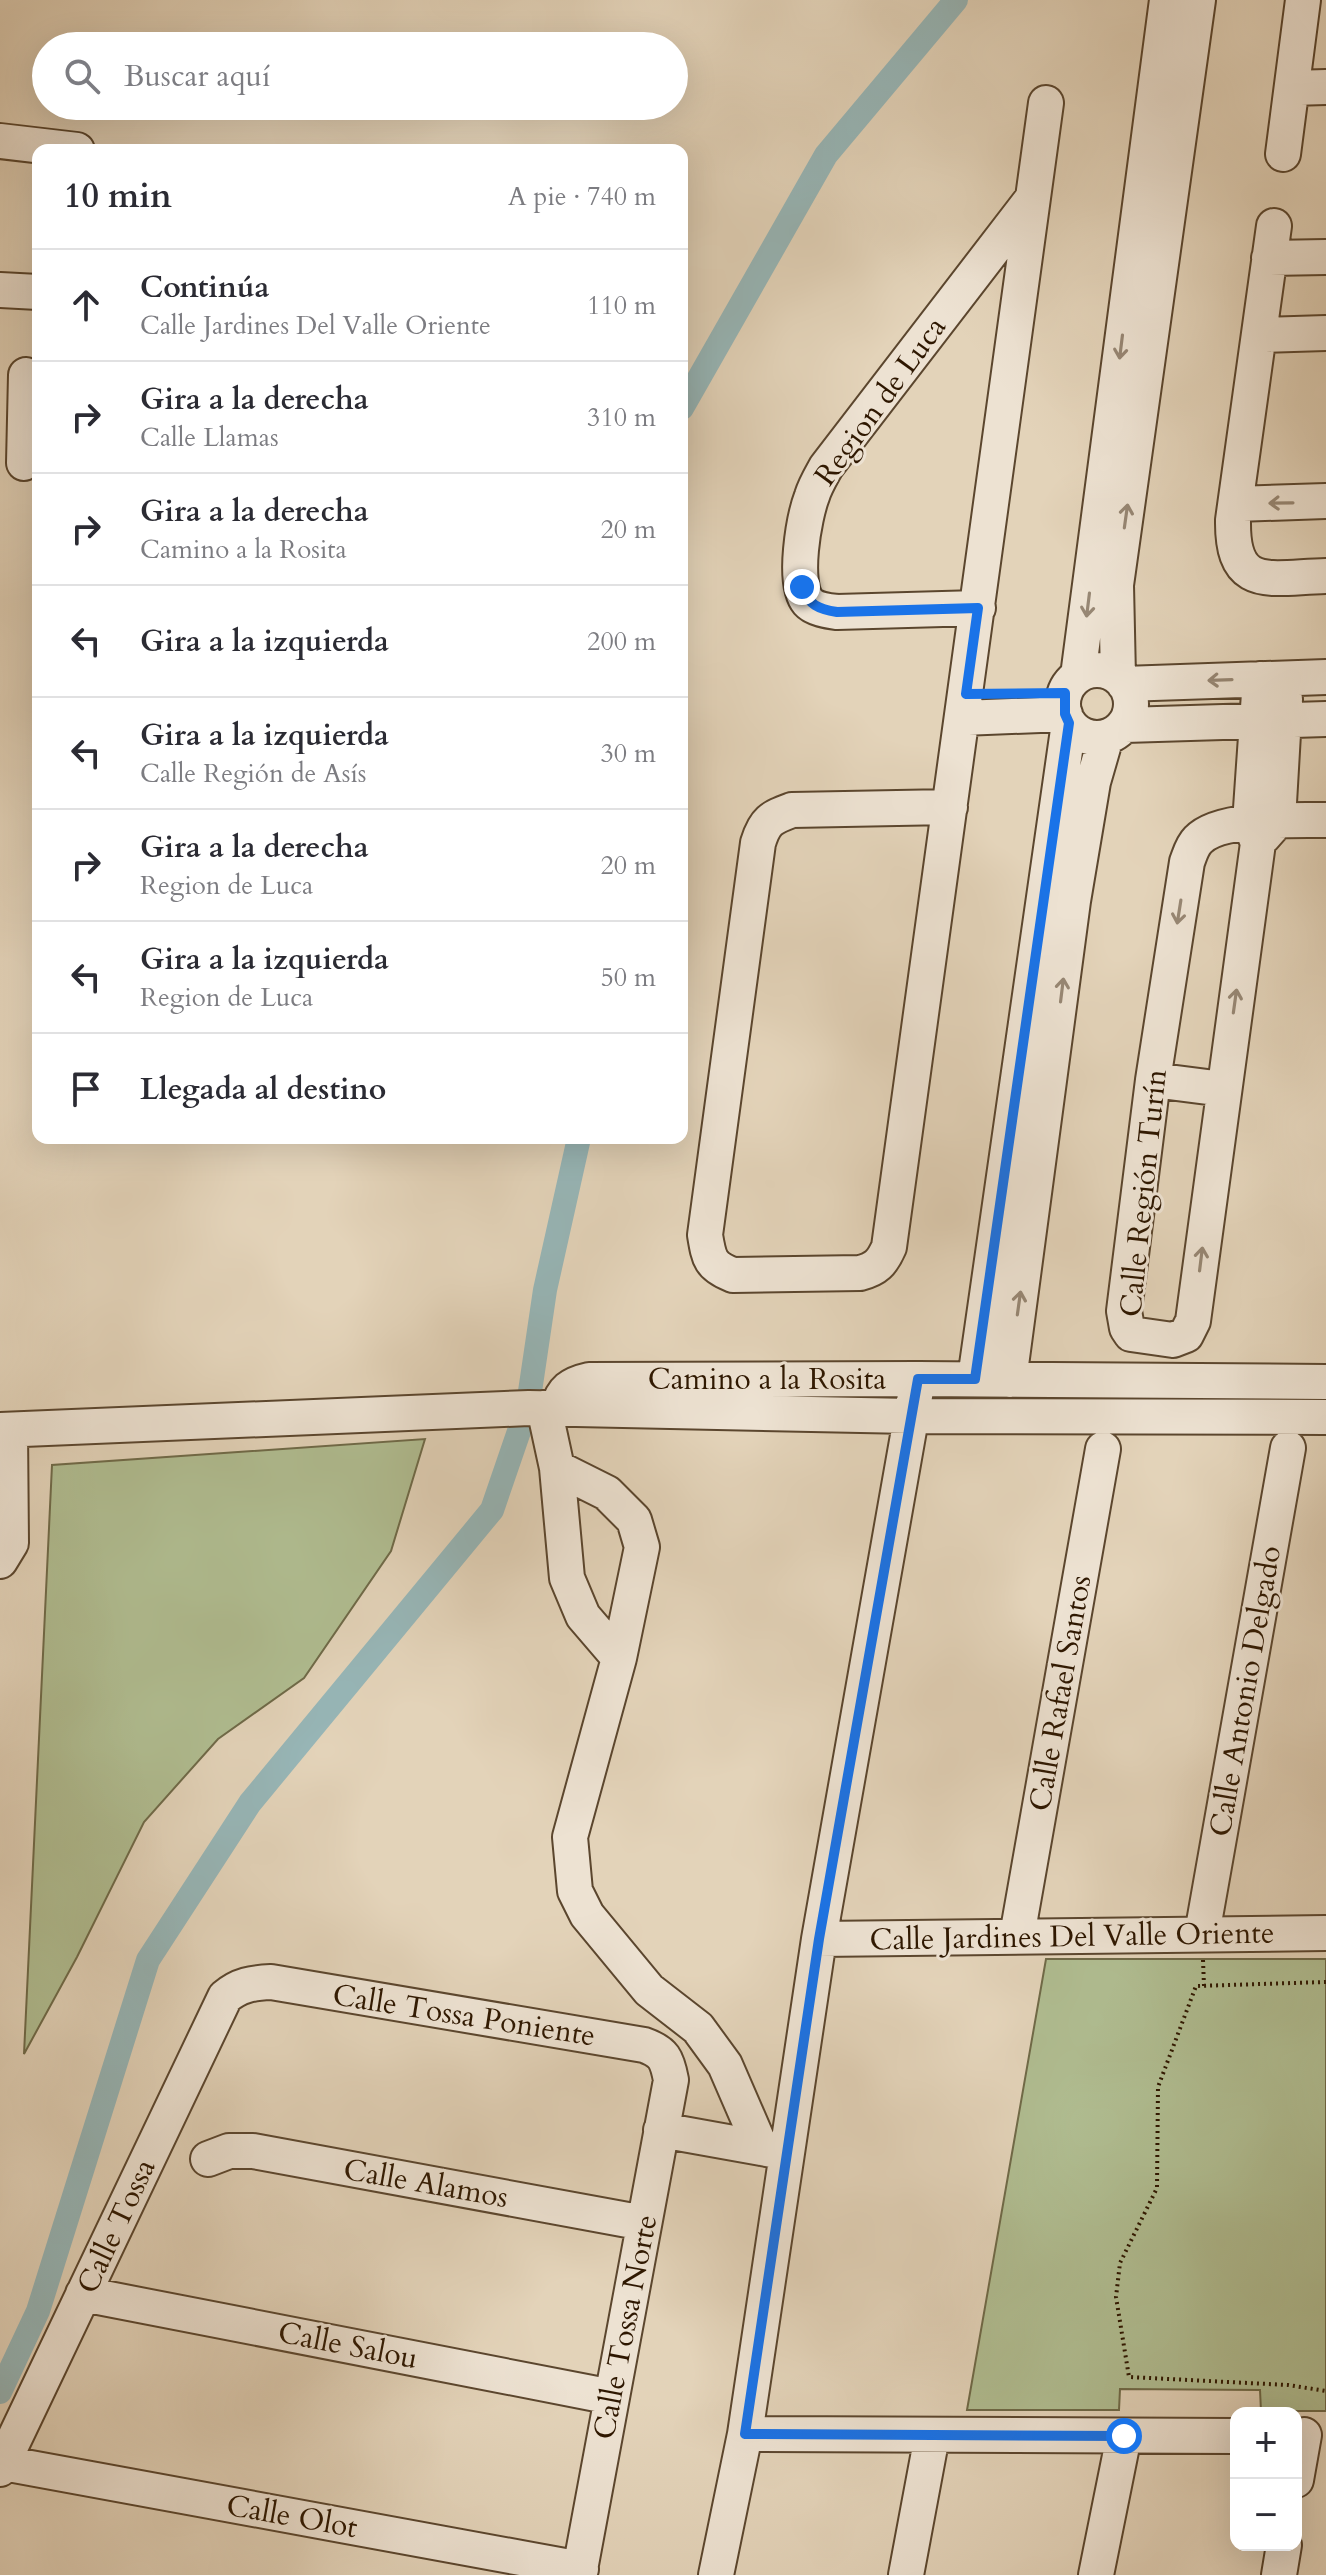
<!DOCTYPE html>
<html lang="es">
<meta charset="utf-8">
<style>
body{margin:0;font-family:Cardo,serif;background:#f2f2f3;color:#2b2b33}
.controls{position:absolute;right:24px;bottom:24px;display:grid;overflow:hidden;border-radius:16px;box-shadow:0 8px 32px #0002}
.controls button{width:72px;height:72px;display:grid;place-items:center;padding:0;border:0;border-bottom:2px solid #e1e1e2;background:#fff;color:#2b2b33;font:40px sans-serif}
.stop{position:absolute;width:24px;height:24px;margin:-18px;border:6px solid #1a73e8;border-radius:50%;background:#fff}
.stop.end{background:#1a73e8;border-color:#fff;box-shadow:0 2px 8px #0008}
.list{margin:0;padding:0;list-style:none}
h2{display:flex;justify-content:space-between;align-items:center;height:104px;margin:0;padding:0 32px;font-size:34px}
h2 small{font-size:26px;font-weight:400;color:#7c7c81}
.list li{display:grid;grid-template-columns:52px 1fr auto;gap:24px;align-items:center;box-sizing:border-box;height:112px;padding:0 32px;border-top:2px solid #e1e1e2}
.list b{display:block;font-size:30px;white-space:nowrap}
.list p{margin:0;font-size:26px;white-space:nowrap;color:#7c7c81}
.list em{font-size:26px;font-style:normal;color:#7c7c81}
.icon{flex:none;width:44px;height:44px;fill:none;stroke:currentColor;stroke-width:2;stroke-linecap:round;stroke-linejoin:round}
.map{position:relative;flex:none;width:1326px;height:2575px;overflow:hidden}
.search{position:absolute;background:#fff;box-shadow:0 8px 32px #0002;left:32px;top:32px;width:656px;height:88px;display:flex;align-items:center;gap:20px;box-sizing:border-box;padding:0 28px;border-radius:44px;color:#7c7c81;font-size:30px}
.panel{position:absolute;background:#fff;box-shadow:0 8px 32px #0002;left:32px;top:144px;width:656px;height:1000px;border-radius:16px}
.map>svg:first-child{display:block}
</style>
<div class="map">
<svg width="1326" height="2575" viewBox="0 0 1326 2575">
<rect width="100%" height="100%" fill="#e3d3b9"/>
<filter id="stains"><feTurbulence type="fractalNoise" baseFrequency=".0025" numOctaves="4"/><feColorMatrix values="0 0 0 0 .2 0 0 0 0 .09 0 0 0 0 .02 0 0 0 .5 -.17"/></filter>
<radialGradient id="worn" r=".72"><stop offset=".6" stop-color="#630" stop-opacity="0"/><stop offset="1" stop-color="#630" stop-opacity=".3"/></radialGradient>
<path fill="#b0bd91" stroke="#6f6a48" stroke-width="2" d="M425,1439l-34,112 -87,127 -86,61 -74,83 -67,135 -53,97 28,-589z
M1046,1959h280v452h-65l-1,-21 -140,-1 -1,21h-152z"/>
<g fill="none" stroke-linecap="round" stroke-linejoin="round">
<path stroke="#97b6b7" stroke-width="24" d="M682,408l144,-253 130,-155
M0,2392l38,-81 110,-351 102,-157 242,-293 36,-105 17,-115 34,-152"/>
<defs>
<path id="minor" d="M1292,88l34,-1
M0,141l77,9
M1283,154l20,-154
M1274,226l-41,294c-1,73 37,57 93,56
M1269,258l57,-1
M0,290l38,2
M1259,335l67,-2
M24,463l2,-88
M1236,504l90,-3
M978,608l-141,4c-9,-1 -23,-3 -29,-10 -16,-19 -4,-85 4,-106 3,-10 9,-20 14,-29l206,-268
M1063 704a34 34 0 1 1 68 0a34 34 0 1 1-68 0Z
M1078,676l89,-676
M1118,677l-2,-92 82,-585
M1260,679l-10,144 8,20 -65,478 -7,14 -13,5 -42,-6 -4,-6 -3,-17 29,-231 34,-218c3,-8 5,-16 11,-22 21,-23 98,-20 128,-20
M1124,684l202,-7
M962,718l103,-4
M1125,725l201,-6
M950,807l-158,3c-21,8 -27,10 -34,33l-53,392c4,24 5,31 28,40l127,-2c16,-4 22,-10 29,-26l157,-1144
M1263,837l15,-17 7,-121
M1153,1080l70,9
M975,1379l94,-656
M1009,1380l64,-479 20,-119 13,-45
M544,1408l13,60 10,110 16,38 36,42 -49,179 5,54 12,24 62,75 49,38 27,37 36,83
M558,1408c4,-18 13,-24 31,-28l329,-1 408,3
M0,1430l529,-22 381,8 416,1
M557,1468l50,25 27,27 8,27 -23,111
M0,1561l11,-18 -1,-113
M1202,1934l86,-486
M1017,1936l86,-487
M819,1939l507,-6
M661,2130l117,21
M208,2159l21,-8h24l391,72
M83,2294l529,103
M745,2434l491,2
M3,2463l578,106
M0,2469l225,-472c14,-12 27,-14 46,-15l373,63c20,7 23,14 27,35l-92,495
M1296,2480l8,-45
M716,2575l29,-141 74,-495 99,-560
M906,2575l26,-139
M1096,2575l28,-139
M1279,2575l5,-30"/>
</defs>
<use href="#minor" stroke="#5b462e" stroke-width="38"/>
<path stroke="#2e1700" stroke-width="4" stroke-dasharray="2 4" stroke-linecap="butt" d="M1203,1960l1,26
M1326,1982l-130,4 -38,101 -1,101 -37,75 -4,34 13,80 159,8 38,6"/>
<use href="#minor" stroke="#ede2d2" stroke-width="34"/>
</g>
<defs><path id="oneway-shaft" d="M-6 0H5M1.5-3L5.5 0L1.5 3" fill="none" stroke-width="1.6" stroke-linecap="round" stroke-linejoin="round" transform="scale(2)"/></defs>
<g stroke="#978774">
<use href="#oneway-shaft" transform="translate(1121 347) rotate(97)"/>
<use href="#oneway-shaft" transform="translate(1281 503) rotate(179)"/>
<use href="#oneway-shaft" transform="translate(1126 516) rotate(-82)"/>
<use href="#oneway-shaft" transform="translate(1088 605) rotate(97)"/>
<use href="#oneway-shaft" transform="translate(1220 680) rotate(178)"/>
<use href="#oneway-shaft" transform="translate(1179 912) rotate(99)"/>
<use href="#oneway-shaft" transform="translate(1062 990) rotate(-83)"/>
<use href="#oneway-shaft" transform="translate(1235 1001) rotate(-82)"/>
<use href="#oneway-shaft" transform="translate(1201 1259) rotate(-83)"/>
<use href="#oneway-shaft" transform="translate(1019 1303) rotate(-82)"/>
</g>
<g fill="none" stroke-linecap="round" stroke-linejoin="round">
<path stroke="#1a73e8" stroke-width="10" d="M802,587c7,18 16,22 35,25l141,-4 -12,86 99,-1v21l4,9 -94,656h-57l-99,560 -74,495 379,2"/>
</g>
<g text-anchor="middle" stroke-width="6" stroke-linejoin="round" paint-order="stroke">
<g font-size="30" fill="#2e1700" stroke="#ede2d2">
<text transform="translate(880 401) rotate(-54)" y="10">Region de Luca</text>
<text transform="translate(1143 1193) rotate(-84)" y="10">Calle Región Turín</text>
<text x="767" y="1389">Camino a la Rosita</text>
<text transform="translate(1245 1691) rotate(-80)" y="10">Calle Antonio Delgado</text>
<text transform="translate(1060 1693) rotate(-80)" y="10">Calle Rafael Santos</text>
<text transform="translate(1072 1936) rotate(-1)" y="10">Calle Jardines Del Valle Oriente</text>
<text transform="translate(464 2015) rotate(9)" y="10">Calle Tossa Poniente</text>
<text transform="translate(426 2183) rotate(10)" y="10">Calle Alamos</text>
<text transform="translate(116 2226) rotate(-65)" y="10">Calle Tossa</text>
<text transform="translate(625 2327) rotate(-79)" y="10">Calle Tossa Norte</text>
<text transform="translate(348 2345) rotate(11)" y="10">Calle Salou</text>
<text transform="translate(292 2516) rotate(10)" y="10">Calle Olot</text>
</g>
</g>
<rect width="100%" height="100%" filter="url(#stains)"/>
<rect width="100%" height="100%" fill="url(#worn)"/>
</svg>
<div class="controls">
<button>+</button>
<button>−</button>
</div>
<div class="stop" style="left:1124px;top:2436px"></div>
<div class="stop end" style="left:802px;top:587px"></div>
<div class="search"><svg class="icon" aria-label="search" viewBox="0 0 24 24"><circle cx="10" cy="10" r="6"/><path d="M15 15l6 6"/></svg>Buscar aquí</div>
<section class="panel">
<h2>10 min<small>A pie · 740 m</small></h2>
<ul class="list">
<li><svg class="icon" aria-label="ahead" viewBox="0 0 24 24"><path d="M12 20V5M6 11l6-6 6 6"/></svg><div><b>Continúa</b><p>Calle Jardines Del Valle Oriente</p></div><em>110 m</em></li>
<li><svg class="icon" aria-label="right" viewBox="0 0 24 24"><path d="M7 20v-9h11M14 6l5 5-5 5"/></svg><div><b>Gira a la derecha</b><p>Calle Llamas</p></div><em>310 m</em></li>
<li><svg class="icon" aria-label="right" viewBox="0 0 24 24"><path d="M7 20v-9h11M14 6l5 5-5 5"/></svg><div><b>Gira a la derecha</b><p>Camino a la Rosita</p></div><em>20 m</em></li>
<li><svg class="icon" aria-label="left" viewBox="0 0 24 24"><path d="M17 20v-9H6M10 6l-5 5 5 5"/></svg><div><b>Gira a la izquierda</b></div><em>200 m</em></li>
<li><svg class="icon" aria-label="left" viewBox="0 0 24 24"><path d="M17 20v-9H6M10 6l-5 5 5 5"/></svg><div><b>Gira a la izquierda</b><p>Calle Región de Asís</p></div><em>30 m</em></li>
<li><svg class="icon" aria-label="right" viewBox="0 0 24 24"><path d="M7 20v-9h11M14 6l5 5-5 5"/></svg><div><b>Gira a la derecha</b><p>Region de Luca</p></div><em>20 m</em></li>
<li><svg class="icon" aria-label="left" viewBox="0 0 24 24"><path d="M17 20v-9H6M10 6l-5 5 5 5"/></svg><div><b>Gira a la izquierda</b><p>Region de Luca</p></div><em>50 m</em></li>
<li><svg class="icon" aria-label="arrive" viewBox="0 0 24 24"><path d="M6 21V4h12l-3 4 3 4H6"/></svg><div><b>Llegada al destino</b></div></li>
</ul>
</section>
</div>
